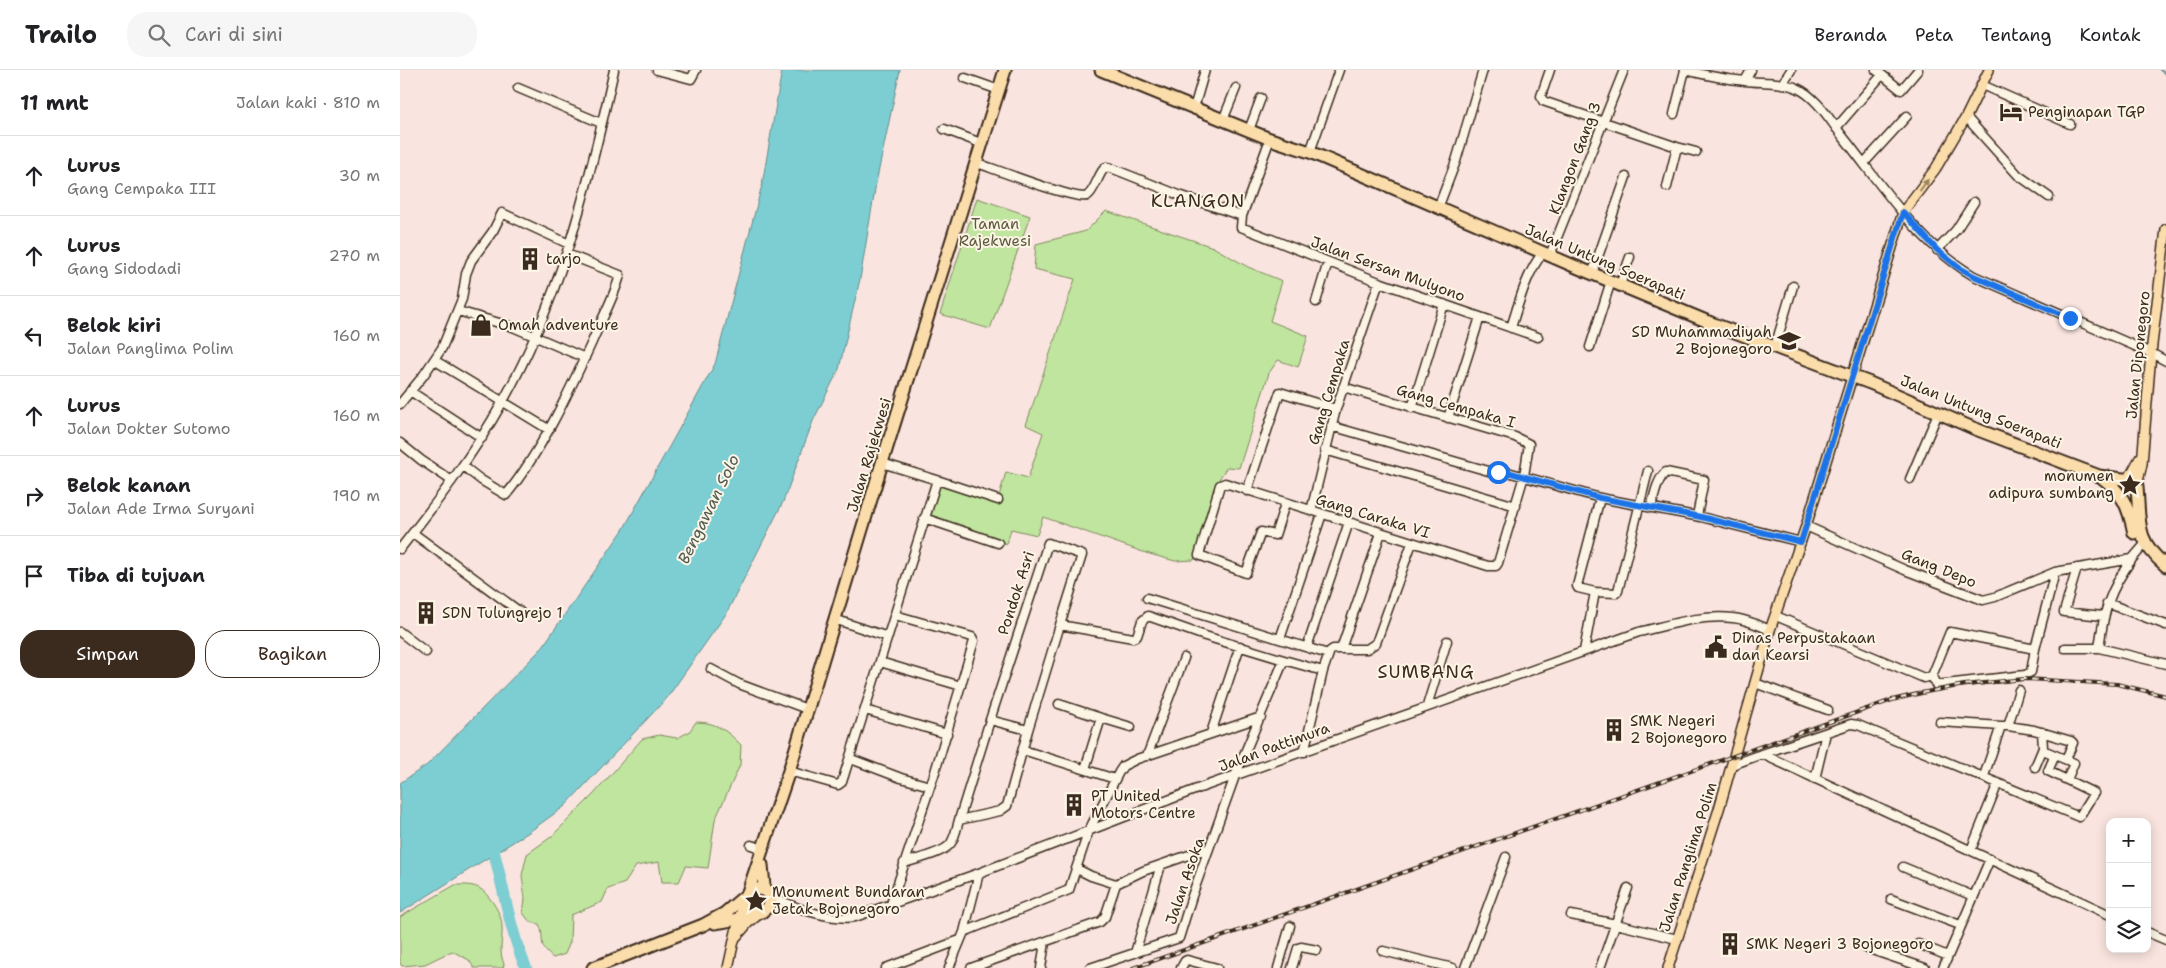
<!DOCTYPE html>
<html lang="id">
<meta charset="utf-8">
<style>
body{margin:0;font-family:"Shantell Sans",sans-serif;background:#f6f6f6;color:#202124}
.controls{position:absolute;right:15px;bottom:15px;display:grid;overflow:hidden;border-radius:10px;box-shadow:0 2px 12px #0003}
.controls button{width:45px;height:45px;display:grid;place-items:center;padding:0;border:0;border-bottom:1px solid #e0e0e0;background:#fff;color:#202124;font:25px sans-serif}
.stop{position:absolute;width:15px;height:15px;margin:-11px;border:4px solid #1a73e8;border-radius:50%;background:#fff}
.stop.end{background:#1a73e8;border-color:#fff;box-shadow:0 1px 5px #0008}
.list{margin:0;padding:0;list-style:none}
h2{display:flex;justify-content:space-between;align-items:center;height:65px;margin:0;padding:0 20px;font-size:21px}
h2 small{font-size:16px;font-weight:400;color:#757577}
.list li{display:grid;grid-template-columns:32px 1fr auto;gap:15px;align-items:center;box-sizing:border-box;height:80px;padding:0 20px;border-top:1px solid #e0e0e0}
.list b{display:block;font-size:19px;white-space:nowrap}
.list p{margin:0;font-size:16px;white-space:nowrap;color:#757577}
.list em{font-size:16px;font-style:normal;color:#757577}
.actions{display:flex;gap:10px;padding:15px 20px}
.actions a{flex:1;padding:11px 0;border:1px solid #3b2a1e;border-radius:20px;text-align:center;font-size:18px;color:#3b2a1e}
.actions .main{background:#3b2a1e;color:#fff}
.icon{flex:none;width:28px;height:28px;fill:none;stroke:currentColor;stroke-width:2;stroke-linecap:round;stroke-linejoin:round}
.map{position:relative;flex:none;width:1766px;height:898px;overflow:hidden}
header{display:flex;align-items:center;gap:30px;box-sizing:border-box;height:70px;padding:0 25px;background:#fff;border-bottom:1px solid #e0e0e0}
header strong{font-size:24px}
nav{display:flex;gap:28px;margin-inline-start:auto;font-size:18px}
.search{width:350px;height:45px;background:#f6f6f6;display:flex;align-items:center;gap:12px;box-sizing:border-box;padding:0 18px;border-radius:20px;color:#757577;font-size:19px}
main{display:flex}
aside{flex:1;background:#fff}
.map>svg:first-child{display:block}
</style>
<header>
<strong>Trailo</strong>
<div class="search"><svg class="icon" aria-label="search" viewBox="0 0 24 24"><circle cx="10" cy="10" r="6"/><path d="M15 15l6 6"/></svg>Cari di sini</div>
<nav><a>Beranda</a><a>Peta</a><a>Tentang</a><a>Kontak</a></nav>
</header>
<main>
<aside>
<h2>11 mnt<small>Jalan kaki · 810 m</small></h2>
<ul class="list">
<li><svg class="icon" aria-label="ahead" viewBox="0 0 24 24"><path d="M12 20V5M6 11l6-6 6 6"/></svg><div><b>Lurus</b><p>Gang Cempaka III</p></div><em>30 m</em></li>
<li><svg class="icon" aria-label="ahead" viewBox="0 0 24 24"><path d="M12 20V5M6 11l6-6 6 6"/></svg><div><b>Lurus</b><p>Gang Sidodadi</p></div><em>270 m</em></li>
<li><svg class="icon" aria-label="left" viewBox="0 0 24 24"><path d="M17 20v-9H6M10 6l-5 5 5 5"/></svg><div><b>Belok kiri</b><p>Jalan Panglima Polim</p></div><em>160 m</em></li>
<li><svg class="icon" aria-label="ahead" viewBox="0 0 24 24"><path d="M12 20V5M6 11l6-6 6 6"/></svg><div><b>Lurus</b><p>Jalan Dokter Sutomo</p></div><em>160 m</em></li>
<li><svg class="icon" aria-label="right" viewBox="0 0 24 24"><path d="M7 20v-9h11M14 6l5 5-5 5"/></svg><div><b>Belok kanan</b><p>Jalan Ade Irma Suryani</p></div><em>190 m</em></li>
<li><svg class="icon" aria-label="arrive" viewBox="0 0 24 24"><path d="M6 21V4h12l-3 4 3 4H6"/></svg><div><b>Tiba di tujuan</b></div></li>
</ul>
<div class="actions"><a class="main">Simpan</a><a>Bagikan</a></div>
</aside>
<div class="map">
<svg width="1766" height="898" viewBox="0 0 1766 898">
<rect width="100%" height="100%" fill="#f9e4df"/>
<filter id="ink" filterUnits="userSpaceOnUse"><feTurbulence type="fractalNoise" baseFrequency=".02" numOctaves="2"/><feDisplacementMap in="SourceGraphic" scale="10" xChannelSelector="R" yChannelSelector="G"/><feConvolveMatrix kernelMatrix="1 2 1 2 8 2 1 2 1" color-interpolation-filters="sRGB"/></filter>
<g filter="url(#ink)">
<path fill="#c0e59f" stroke="#7e885e" d="M577,128l53,18 -40,113 -50,-15z
M706,141l107,36 35,20 34,14 -12,40 38,15 -10,31 -20,-7 -9,13 -30,95 -12,-1 -8,12 -25,81 -19,1 -29,-8 -103,-36 -6,18 -26,-6 -4,15 -80,-27 11,-32 60,19 2,-2 -1,-6 7,-24 22,6 15,-45 -17,-8 49,-146 -41,-10 2,-25 50,-13z
M296,652c21,0 31,9 45,23l-1,20 -25,55 -7,48 -22,-2 -7,16h-17l-3,-20 -23,4 -11,17 -17,6 -6,13 -31,13 -1,27 -5,12 -12,4c-17,-14 -7,-18 -14,-34l-9,-2 -7,-9 2,-14 -3,-24 5,-21 24,-17 43,-43 48,-55 17,-4 18,3 12,-6z
M55,815c9,0 19,-1 27,5 9,8 20,24 20,36 1,14 -4,24 2,38l-1,4h-29l-5,-8 -17,-9 -27,13 -23,2 -2,-3v-46z"/>
<path fill="#7dced3" stroke="#638c8b" d="M382,0h118l-24,113 -16,96 -21,90 -26,52 -30,81 -57,112 -59,84 -102,108 -36,26 -129,81v-130l27,-18 114,-116 82,-119 92,-166 47,-179z"/>
<g fill="none" stroke-linecap="round" stroke-linejoin="round">
<path stroke="#638c8b" stroke-width="2" d="M1760,0l6,4"/>
<path stroke="#7dced3" stroke-width="12" d="M90,768c13,43 18,89 36,130"/>
<defs>
<path id="minor" d="M257,0l34,9 5,-9
M1150,0l-9,26 2,5 134,46 -10,40
M1285,0c19,5 40,9 60,11 16,2 37,0 52,7 20,9 34,34 47,50 39,49 75,106 130,138l177,77 15,8
M1476,0l25,20 17,-20
M565,8l34,12
M1345,11l6,-11
M1382,14l9,-14
M1582,15l88,39
M118,18l83,35
M794,38l11,-38
M1274,44l11,-44
M1566,47l52,58 31,22
M823,50l13,-32
M1436,58l46,-53
M544,59l39,15
M849,60l12,-32
M870,69l-28,77 -1,11 138,55 159,55
M1277,77l19,5
M910,82l29,-82
M577,93c15,5 100,38 110,33 7,-4 11,-20 16,-26l3,-3 5,1 68,27 63,21
M1464,93l43,-47
M1038,138l18,-47 27,-91
M1537,180l19,-20 18,-28
M1150,185l74,-185
M1192,204l34,-97
M1220,215l10,-28
M916,232l12,-40
M58,241l55,16 72,31
M1111,258c7,-23 16,-57 32,-75
M1190,277l21,-66
M1375,277l18,-61
M34,290l114,69
M10,321l72,47
M0,334l23,-28 19,-28 20,-49 4,-25 5,-13 22,-30 9,-18 67,31
M1012,338l32,-104
M1048,348l32,-101
M931,356l161,46 12,-1 96,27 101,19 100,25
M0,373l21,17 31,21
M925,380l191,56
M63,396l18,14 25,15c35,-43 63,-103 86,-153 9,-22 22,-44 28,-67l-53,-21
M1510,409l28,-66
M537,410l61,20
M847,421l33,-99 56,17
M885,434l-10,31 -14,-3 -15,41 -47,-18 21,-70 5,-2 263,83h8l2,-3 26,-87 5,-32 -14,-7 -172,-50
M1251,438c3,-11 6,-29 15,-36l38,8 -7,36
M911,441l25,-102 43,-127
M524,448l74,25
M1406,456l99,44 78,30 12,-3 60,-25 77,-13 13,-15
M13,463l107,79
M0,479c37,-47 73,-94 102,-146 58,-103 87,-219 112,-333
M1677,498l-13,44 39,4
M1195,522l-17,-4 -1,-2 23,-88
M747,528l181,56
M1707,533l59,22
M1376,546l148,62 8,-2 18,-44 85,17
M434,549l54,18
M0,562l26,20
M880,569l42,-125
M907,577l42,-125
M1665,578h34l67,16
M1699,578c5,-38 10,-57 33,-89
M941,579l40,-116
M1184,581l11,-59 21,1 2,-2 30,-120
M480,592l81,24
M311,599l28,15 68,25
M923,601l7,-20 3,-2h34l9,-6 36,-100
M1532,606l4,9 89,-10 6,-3 4,-23 20,-77
M1355,613l73,27
M659,634l42,14 -16,51
M1027,636l20,-65
M465,640l82,24
M701,648l30,9
M1540,652l61,4
M1608,656l26,4 37,11 2,2 -7,16
M628,660l32,-105
M811,663l29,-87
M623,680l92,29
M1362,684l89,-30 7,1 221,92 15,-24 -27,-13 7,-17 -31,-13
M1655,685l-7,16 19,9
M747,686l37,-98
M451,689l50,19 29,8
M1332,695l30,-11 348,161
M1635,697l8,-19 -1,-16
M389,701l49,14 4,-3 95,-302 -55,-17
M1584,706l17,-50h7l11,-36
M1415,709l11,-46
M559,750l31,-100
M351,775l13,4
M1571,780l27,-67
M504,793c12,-4 41,-10 47,-20 4,-6 6,-16 8,-23l41,-9 7,-5 21,-76 -38,-10 58,-177 34,12 -22,70 73,13 4,-2 5,-15 6,-5 57,20 79,24
M1503,797l70,29
M677,799l14,7 25,8 27,-13 66,-23
M369,823c18,14 63,28 86,24l124,-44 218,-84 442,-157c30,-7 63,-18 94,-14 13,1 25,7 37,12
M1491,829l69,26
M491,834l44,-132 39,-131 -2,-4 -77,-22
M1171,845l45,9 61,15
M564,862l15,-59
M1747,862l19,8
M1518,874l30,12
M1466,878l59,20
M983,881l70,17
M735,883l26,-88
M486,898l74,-28
M549,898l15,-36 105,-42 20,-60 30,-58 4,-6 14,-7 124,-42
M571,898l129,-46 5,-5 11,-33
M641,898l4,-26
M690,898l89,-30 13,-42 43,-120 49,-116 39,11 -19,81
M781,898l4,-7 2,-1 30,8
M878,898l12,-42
M892,898l6,-20 3,-1 16,3
M1065,898l41,-111
M1200,898l28,-80
M1543,898l47,-109"/>
<path id="major" d="M1728,410l12,-22
M1737,416l5,-22 9,-111 15,-124
M335,868l13,-15 10,-8
M328,898l11,-50 7,-20
M1268,898l51,-159 51,-179 36,-104 97,-314 33,-44 30,-51 23,-47"/>
<path id="highway" d="M701,0l169,69 40,13 264,114 137,57 159,60 103,45 126,48 32,4 6,6c3,37 -2,54 29,80
M1700,406c23,17 28,29 34,57
M362,842c-10,2 -16,-4 -16,-14l43,-127 93,-308 123,-393
M315,853c15,-3 54,-6 56,-23l-7,-14 -2,-21
M193,898l110,-43 22,-12 27,-23 6,-1 8,2"/>
</defs>
<use href="#minor" stroke="#3b2a1e" stroke-width="11"/>
<use href="#major" stroke="#3b2a1e" stroke-width="12"/>
<use href="#highway" stroke="#3b2a1e" stroke-width="15"/>
<use href="#minor" stroke="#fcf5e5" stroke-width="8"/>
<use href="#major" stroke="#fbddab" stroke-width="9"/>
<use href="#highway" stroke="#fbddab" stroke-width="11"/>
<defs>
<path id="rail" d="M733,898l759,-268 34,-8 38,-7 60,-6 93,5 49,12"/>
</defs>
<use href="#rail" stroke="#3b2a1e" stroke-width="4"/>
<use href="#rail" stroke="#fcf5e5" stroke-width="2" stroke-dasharray="5.5" stroke-linecap="butt"/>
</g>
<defs><path id="oneway-solid" d="M-6-.8H1V-3.2L6.5 0L1 3.2V.8H-6Z" transform="scale(1.25)"/></defs>
<use fill="#9b8464" href="#oneway-solid" transform="translate(1524 115) rotate(-54)"/>
</g>
<g fill="none" stroke-linecap="round" stroke-linejoin="round" filter="url(#ink)">
<path stroke="#1a73e8" stroke-width="6" d="M1098,402l6,-1 96,27 101,19 100,25 102,-330 34,38 21,17 16,9 96,42"/>
</g>
<defs>
<symbol id="hotel-bare" viewBox="-9 -9 18 18"><path d="M-6-4.5h1.5V1H6V5H4.5V3h-9V5H-6ZM-4 0a1.8 1.8 0 1 1 3.6 0ZM.5 0V-2.5h3Q6-2.5 6 0Z" fill="#3b2a1e" stroke="#fcf5e5" stroke-width="2.5" paint-order="stroke"/></symbol>
<symbol id="building-bare" viewBox="-9 -9 18 18"><path d="M-4-6H4V6H1V3H-1V6H-4ZM-2.5-4.3h1.7v1.8h-1.7ZM.8-4.3h1.7v1.8H.8ZM-2.5-1h1.7V.8h-1.7ZM.8-1h1.7V.8H.8Z" fill="#3b2a1e" stroke="#fcf5e5" stroke-width="2.5" paint-order="stroke"/></symbol>
<symbol id="shop-bare" viewBox="-9 -9 18 18"><path d="M-5-2.5h2.3a2.7 3.5 0 0 1 5.4 0H5L5.5 6h-11ZM-1.5-2.5h3a1.5 2.3 0 0 0-3 0Z" fill="#3b2a1e" stroke="#fcf5e5" stroke-width="2.5" paint-order="stroke"/></symbol>
<symbol id="school-bare" viewBox="-9 -9 18 18"><path d="M0-5L7-2L0 1L-7-2ZM-4 1L0 2.5L4 1V4Q0 6-4 4Z" fill="#3b2a1e" stroke="#fcf5e5" stroke-width="2.5" paint-order="stroke"/></symbol>
<symbol id="sight-bare" viewBox="-9 -9 18 18"><path d="M0-6L1.8-2.2L6-1.7L2.9 1.2L3.7 5.4L0 3.3L-3.7 5.4L-2.9 1.2L-6-1.7L-1.8-2.2Z" fill="#3b2a1e" stroke="#fcf5e5" stroke-width="2.5" paint-order="stroke"/></symbol>
<symbol id="civic-bare" viewBox="-9 -9 18 18"><path d="M-.6-6.5H3V-4.5H.6V-3L4-1V1h2V6H-6V1h2V-1L-.6-3ZM-1.2 2.5V6h2.4V2.5Z" fill="#3b2a1e" stroke="#fcf5e5" stroke-width="2.5" paint-order="stroke"/></symbol>
</defs>
<g fill-rule="evenodd">
<use href="#hotel-bare" x="1595" y="26" width="32" height="32"/>
<use href="#building-bare" x="114" y="173" width="32" height="32"/>
<use href="#shop-bare" x="65" y="239" width="32" height="32"/>
<use href="#school-bare" x="1373" y="255" width="32" height="32"/>
<use href="#sight-bare" x="1714" y="399" width="32" height="32"/>
<use href="#building-bare" x="10" y="527" width="32" height="32"/>
<use href="#civic-bare" x="1300" y="561" width="32" height="32"/>
<use href="#building-bare" x="1198" y="644" width="32" height="32"/>
<use href="#building-bare" x="658" y="719" width="32" height="32"/>
<use href="#sight-bare" x="340" y="815" width="32" height="32"/>
<use href="#building-bare" x="1314" y="858" width="32" height="32"/>
</g>
<g text-anchor="middle" stroke-width="4" stroke-linejoin="round" paint-order="stroke">
<g font-size="15" fill="#3b2a1e" stroke="#fcf5e5" text-anchor="start">
<text x="1628" y="47">Penginapan TGP</text>
<text x="146" y="194">tarjo</text>
<text x="98" y="260">Omah adventure</text>
<text x="1372" y="267" text-anchor="end">SD Muhammadiyah<tspan x="1372" dy="17">2 Bojonegoro</tspan></text>
<text x="1714" y="411" text-anchor="end">monumen<tspan x="1714" dy="17">adipura sumbang</tspan></text>
<text x="42" y="548">SDN Tulungrejo 1</text>
<text x="1332" y="573">Dinas Perpustakaan<tspan x="1332" dy="17">dan Kearsi</tspan></text>
<text x="1230" y="656">SMK Negeri<tspan x="1230" dy="17">2 Bojonegoro</tspan></text>
<text x="691" y="731">PT United<tspan x="691" dy="17">Motors Centre</tspan></text>
<text x="372" y="827">Monument Bundaran<tspan x="372" dy="17">Jetak Bojonegoro</tspan></text>
<text x="1346" y="879">SMK Negeri 3 Bojonegoro</text>
</g>
<g font-size="15" fill="#3b2a1e" stroke="#fcf5e5">
<text transform="translate(1175 88) rotate(-69)" y="5">Klangon Gang 3</text>
<text transform="translate(1205 192) rotate(23)" y="5">Jalan Untung Soerapati</text>
<text transform="translate(988 199) rotate(20)" y="5">Jalan Sersan Mulyono</text>
<text transform="translate(1738 285) rotate(-84)" y="5">Jalan Diponegoro</text>
<text transform="translate(929 322) rotate(-73)" y="5">Gang Cempaka</text>
<text transform="translate(1056 336) rotate(16)" y="5">Gang Cempaka I</text>
<text transform="translate(1581 342) rotate(22)" y="5">Jalan Untung Soerapati</text>
<text transform="translate(469 385) rotate(-73)" y="5">Jalan Rajekwesi</text>
<text transform="translate(973 446) rotate(17)" y="5">Gang Caraka VI</text>
<text transform="translate(1539 498) rotate(22)" y="5">Gang Depo</text>
<text transform="translate(616 523) rotate(-72)" y="5">Pondok Asri</text>
<text transform="translate(874 677) rotate(-20)" y="5">Jalan Pattimura</text>
<text transform="translate(1288 787) rotate(-72)" y="5">Jalan Panglima Polim</text>
<text transform="translate(785 811) rotate(-71)" y="5">Jalan Asoka</text>
</g>
<g font-size="15" fill="#5c593e" stroke="#fcf5e5">
<text x="595" y="159">Taman<tspan x="595" dy="17">Rajekwesi</tspan></text>
</g>
<g font-size="16" font-style="italic" fill="#4f5b54" stroke="#fcf5e5">
<text transform="translate(308 439) rotate(-64)" y="6">Bengawan Solo</text>
</g>
<g font-size="18" letter-spacing="1" fill="#3b2a1e" stroke="#fcf5e5">
<text x="798" y="137">KLANGON</text>
<text x="1026" y="608">SUMBANG</text>
</g>
</g>
</svg>
<div class="controls">
<button>+</button>
<button>−</button>
<button><svg class="icon" aria-label="layers" viewBox="0 0 24 24"><path d="M12 4l9 5-9 5-9-5zM3 14l9 5 9-5"/></svg></button>
</div>
<div class="stop" style="left:1098px;top:402px"></div>
<div class="stop end" style="left:1670px;top:248px"></div>
</div>
</main>
